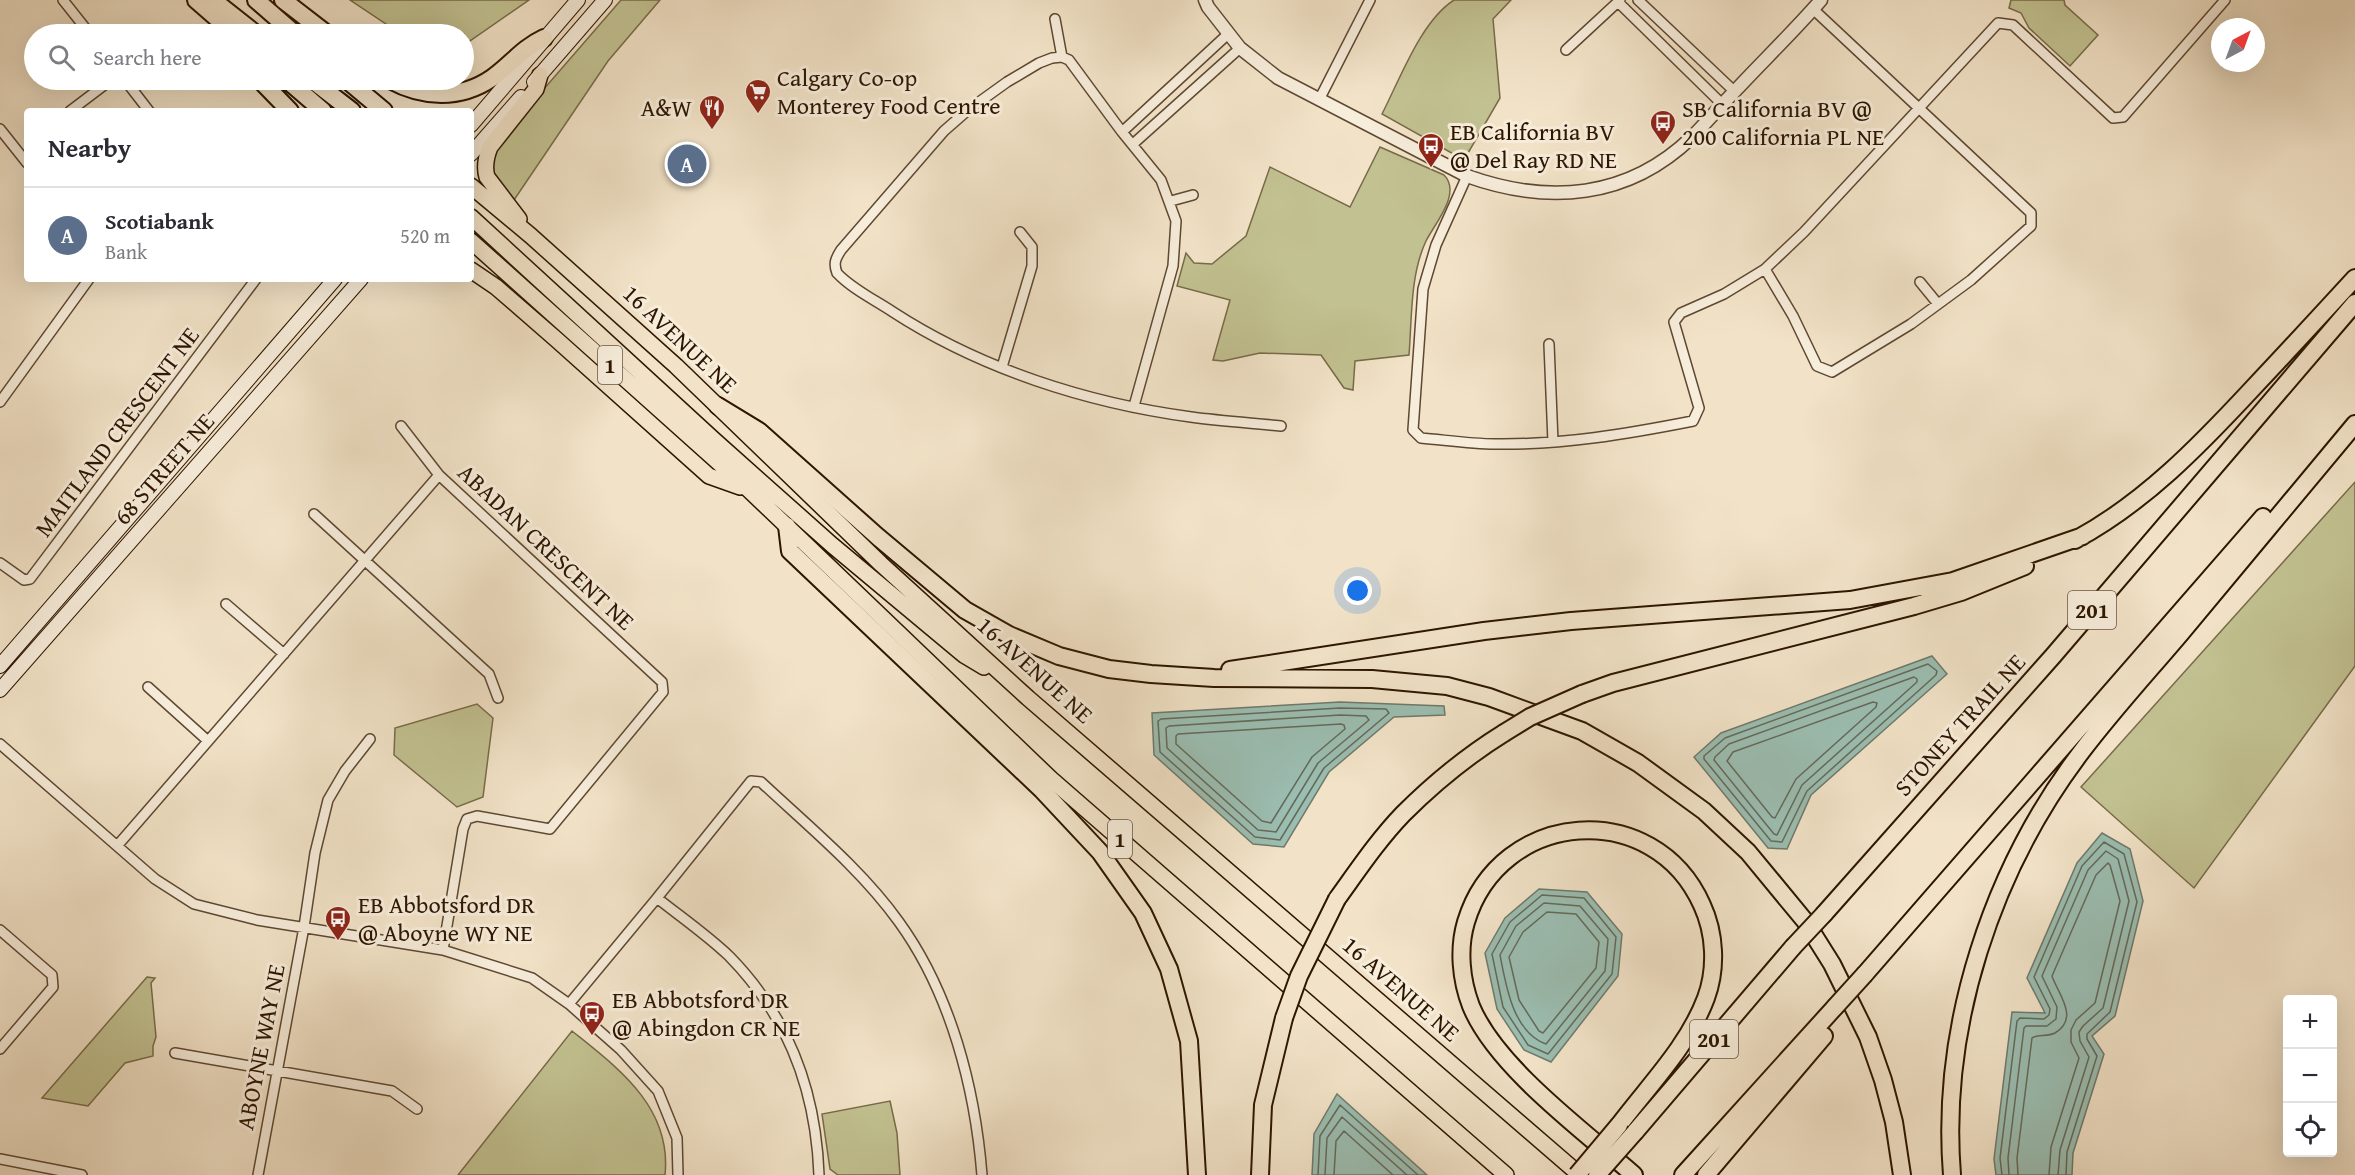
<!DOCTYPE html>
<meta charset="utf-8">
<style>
body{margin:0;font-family:"Gentium Book Plus",serif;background:#f7f7f7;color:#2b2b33}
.controls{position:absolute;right:18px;bottom:18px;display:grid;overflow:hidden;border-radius:6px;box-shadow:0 6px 24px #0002}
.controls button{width:54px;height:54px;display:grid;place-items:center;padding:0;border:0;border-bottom:2px solid #e1e1e2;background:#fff;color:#2b2b33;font:30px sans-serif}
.compass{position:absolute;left:2211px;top:18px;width:54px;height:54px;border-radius:50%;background:#fff;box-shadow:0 6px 24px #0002;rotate:41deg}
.you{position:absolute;left:1358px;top:591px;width:21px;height:21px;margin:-15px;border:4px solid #fff;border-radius:50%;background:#1a73e8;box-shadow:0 0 0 9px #1a73e833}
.badge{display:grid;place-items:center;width:39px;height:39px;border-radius:50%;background:#8f2418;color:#fff;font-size:20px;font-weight:700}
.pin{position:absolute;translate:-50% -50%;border:3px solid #fff;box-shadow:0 2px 6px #0006}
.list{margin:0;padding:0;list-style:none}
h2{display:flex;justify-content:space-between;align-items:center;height:78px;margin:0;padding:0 24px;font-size:26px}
h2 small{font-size:20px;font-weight:400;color:#7c7c81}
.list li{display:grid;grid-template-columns:39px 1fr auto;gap:18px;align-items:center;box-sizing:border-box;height:96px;padding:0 24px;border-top:2px solid #e1e1e2}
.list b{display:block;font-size:22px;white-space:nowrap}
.list p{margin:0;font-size:20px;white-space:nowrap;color:#7c7c81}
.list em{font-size:20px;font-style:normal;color:#7c7c81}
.icon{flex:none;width:33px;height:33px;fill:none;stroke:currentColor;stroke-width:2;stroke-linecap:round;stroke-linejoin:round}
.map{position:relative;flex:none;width:2355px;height:1175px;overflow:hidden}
.search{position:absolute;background:#fff;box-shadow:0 6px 24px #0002;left:24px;top:24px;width:450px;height:66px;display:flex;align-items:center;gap:15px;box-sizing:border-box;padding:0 21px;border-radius:33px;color:#7c7c81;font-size:22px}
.panel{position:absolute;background:#fff;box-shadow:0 6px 24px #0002;left:24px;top:108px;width:450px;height:174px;border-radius:6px}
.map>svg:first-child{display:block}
</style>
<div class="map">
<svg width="2355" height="1175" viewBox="0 0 2355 1175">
<rect width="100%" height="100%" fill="#f2e3c8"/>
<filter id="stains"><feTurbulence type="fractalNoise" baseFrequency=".00333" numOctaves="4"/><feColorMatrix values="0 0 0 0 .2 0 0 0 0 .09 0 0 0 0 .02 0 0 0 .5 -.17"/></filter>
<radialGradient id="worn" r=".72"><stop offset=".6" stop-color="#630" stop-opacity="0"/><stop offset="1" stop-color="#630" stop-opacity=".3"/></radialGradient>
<path fill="#c2c191" stroke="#786b48" stroke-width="1.5" d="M350,0h179l-65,45v-11h-63z
M621,0h39l-52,61 -94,139c-24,-24 -29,-34 -10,-65z
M1454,0h57l-18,19 7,79 -36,62 -82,-46c18,-35 39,-93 72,-114z
M2011,0h53l1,5 33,30 -28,31 -41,-38 -8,-15 -12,-5z
M1380,147l64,28c18,18 -9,48 -18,66 -16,34 -14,77 -17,114l-54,6 -2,29 -9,-2 -23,-33 -61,-2 -37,8 -10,-1 17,-60 -53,-14 9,-33 8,10 18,1 34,-28 24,-69 80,40z
M2355,482v184l-161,222 -113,-101z
M477,704l16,14 -10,79 -26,10 -63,-52 1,-27z
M147,977l8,1 -4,5 5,54 -3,9v10l-28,7 -37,43 -46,-8z
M572,1031c46,37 100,76 93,144h-207z
M890,1101l7,32 3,42h-62l-8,-6 -8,-55z"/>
<path fill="#9bbeb2" stroke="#6f7a6b" stroke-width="1.5" d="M1932,656l15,18 -136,121 -24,54 -19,-1 -74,-91 27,-24z
M1340,702l104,4 1,9 -51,2 -65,55 -45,75 -31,-3 -99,-89 -2,-42z
M2102,833l28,16 13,52 -28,115 -23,20 12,18 -31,99 -1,22h-76l-2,-16 18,-147 33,1 -18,-35 50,-115z
M1539,889l48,3 35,42 -4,42 -67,86 -27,-12 -27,-41 -12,-56 20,-35z
M1337,1094l90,81h-115l2,-41z"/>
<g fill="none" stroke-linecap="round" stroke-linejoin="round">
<path stroke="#646a59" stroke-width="1.5" d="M1928,664l9,7 -1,4 -129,116 -25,51 -11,-1 -67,-82v-3l21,-18z
M1914,677l3,2v3l-115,103 -25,50 -3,-1 -60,-74 1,-3 14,-13z
M1873,702l4,1 -1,4 -80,72 -21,39 -3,-1 -45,-56 6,-9z
M1340,708l46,1 3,4 -65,55 -44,72 -25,-3 -95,-85 -2,-31 3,-2z
M1340,715l26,1 3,4 -51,43 -42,69 -18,-2 -91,-82 -1,-20 3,-2z
M1341,724l3,1 1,4 -33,28 -41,66 -9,-2 -86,-77v-8l2,-2z
M1542,895l42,3 32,39 -4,37 -64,80 -20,-9 -25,-38 -11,-53 18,-32z
M1544,903l36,3 28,33 -3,32 -59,73c-33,-12 -40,-58 -46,-89l16,-29z
M1547,912l29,2 23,28 -3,26 -53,65 -4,-2 -20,-31 -10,-43 14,-25z
M1318,1175l2,-39 20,-31 78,70
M1325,1175l2,-37 15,-21 65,58
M1334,1175l2,-34 8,-10 49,44
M2002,1175l-2,-17 17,-137 3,-3 24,1 5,-4 1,-6 -16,-32 48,-111 22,-24 20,12 13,48 -27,110 -23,22v5l10,17 -30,96 -1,23
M2009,1175l-1,-17 16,-130 2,-2h21l9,-7 1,-12 -15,-31 46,-106 18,-19 12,8 11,42 -26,107 -20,18 -4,6 1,9 9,16 -29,93 -2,25
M2018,1175l-1,-17 15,-120c6,-4 15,-1 23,-5 25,-15 3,-39 -3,-57l44,-101 12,-12 2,2 10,36 -25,102 -19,17 -5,10v12l8,16 -28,89 -2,28"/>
<defs>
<path id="minor" d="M63,0l27,34
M1638,0l96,91
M1618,2l104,102
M1055,19l7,38
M1566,50l54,-50
M125,80l24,31
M1320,98l50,-98
M70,111l41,-31
M0,129l27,34
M1122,132l106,-98
M1133,144l107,-96
M1467,176l-31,69 -13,44 -10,141 8,8c24,2 49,6 74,6 67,1 132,-10 198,-23l6,-13 -25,-86 7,-9 43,-19 41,-25 39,-37 194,-209 15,2 100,93 10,-1 102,-117
M1171,201l22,-6
M1765,269l28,47 24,50 15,6 79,-48 60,-44 60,-54v-13l-218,-204
M1920,282l18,22
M1549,344l4,98
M1002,367l30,-101v-19l-12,-15
M0,402l89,-123
M1134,406l39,-140 3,-45 -15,-41 -39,-48 -53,-72 -7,-3 -10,1 -13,5 -32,19 -39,28 -24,21 -103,119c-5,8 -8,13 -4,23 15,16 38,27 56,39 88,57 194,91 298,105 30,4 60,6 90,9
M401,426l38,49 223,207 1,10 -113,137 -73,-13 -10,3 -4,10 -20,121
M314,514l175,160 9,24
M0,563l24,17 6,-1 226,-300
M226,604l58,50
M148,687l60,54
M0,744l155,135 39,25 63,16 186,30 89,28 37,26 52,46 37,41 19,47 1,37
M117,846l322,-371
M657,898l94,-117 10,1c47,44 100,87 138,140 52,72 76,166 83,253
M0,930l52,45 1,12 -53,62
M569,1004l88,-106c24,19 50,37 72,58 60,61 87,134 90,219
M175,1053l217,38 25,18
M0,1159l82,16
M258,1175l46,-248 11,-74 13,-53 17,-29 25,-32"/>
<path id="tertiary" d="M1205,0l3,7 32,41 38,30 189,98c81,29 161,23 225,-39 15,-15 29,-32 44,-47 28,-30 58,-59 85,-90"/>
<path id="secondary" d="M534,82l71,-82
M471,125l107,-125
M471,154l50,-57
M0,666l335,-387
M0,690l361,-411"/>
<path id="trunk" d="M471,186l60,50 145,130 205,198 147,134 552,477
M471,217l243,223 118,105 132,110 20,12
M519,219l-32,-42c-3,-10 -1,-20 3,-30l46,-58 4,-14
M471,241l277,248 303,290 455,396
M471,270l25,17 61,53 152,136 31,11"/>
<path id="motorway" d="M196,0l39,34
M213,0l43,34
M256,0l39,34
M283,0l44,34
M260,80l30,31
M287,80l36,31
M312,80l40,31
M347,80l37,31
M390,80c33,18 70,20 102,-2 20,-14 29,-29 52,-40
M718,406l41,25 119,106 87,73 44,25 50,21 50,13 42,5 63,4 158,1 75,7 42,11 93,34 56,32 66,48 44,41 57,69 27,43 36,73 15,43 11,42 8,53
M787,526l3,25 252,239 58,62 43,61 26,56 20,72 8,134
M2075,540c69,-37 124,-94 177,-151 35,-37 69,-74 103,-111
M1230,670l254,-39 87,-10 279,-21 103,-19 130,-45
M1582,694l31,-11 301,-77 47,-14 64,-26
M1337,899c21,-29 41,-59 66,-85 30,-30 64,-58 101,-81
M1824,914l229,-258 302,-353
M1865,974l398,-457
M1619,1125c31,-41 69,-79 87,-127 11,-30 9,-65 -4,-93 -48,-108 -202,-96 -236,17 -8,27 -5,58 5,84 25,61 113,125 163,169
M1635,1132l158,-185
M1260,1175l3,-70 21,-87
M1683,1175l152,-168
M1706,1175l118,-139
M1952,1175c-12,-149 40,-306 130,-424 31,-41 66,-79 99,-118 58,-70 116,-139 174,-209"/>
</defs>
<use href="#minor" stroke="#5e4832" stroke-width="12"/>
<use href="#tertiary" stroke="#5e4832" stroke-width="15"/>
<use href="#secondary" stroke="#2d1500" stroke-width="16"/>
<use href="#trunk" stroke="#2d1500" stroke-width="18"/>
<use href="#motorway" stroke="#2d1500" stroke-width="20"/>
<use href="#minor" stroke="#f7eddb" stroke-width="9"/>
<use href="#tertiary" stroke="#f7eddb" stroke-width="12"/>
<use href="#secondary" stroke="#f7eddb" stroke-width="14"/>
<use href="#trunk" stroke="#f2e3c8" stroke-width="15"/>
<use href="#motorway" stroke="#f2e3c8" stroke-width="16"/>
<defs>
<path id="motorway-bridge" d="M1504,733l26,-16 52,-23
M1793,947l31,-33
M1835,1007l30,-33
M1284,1018l15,-42 38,-77
M1577,1175l42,-50
M1597,1175l38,-43"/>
</defs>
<use href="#motorway-bridge" stroke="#2d1500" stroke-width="20" stroke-linecap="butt"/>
<use href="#motorway-bridge" stroke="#f2e3c8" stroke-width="16"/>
</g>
<defs>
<symbol id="supermarket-pin" viewBox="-11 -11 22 30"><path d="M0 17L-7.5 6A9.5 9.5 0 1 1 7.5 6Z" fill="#8f2418" stroke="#f7eddb"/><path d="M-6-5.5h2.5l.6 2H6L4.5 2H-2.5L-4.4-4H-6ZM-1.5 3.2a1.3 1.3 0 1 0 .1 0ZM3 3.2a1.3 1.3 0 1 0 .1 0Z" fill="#fff"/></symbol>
<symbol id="restaurant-pin" viewBox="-11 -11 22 30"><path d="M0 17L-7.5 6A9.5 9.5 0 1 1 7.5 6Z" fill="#8f2418" stroke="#f7eddb"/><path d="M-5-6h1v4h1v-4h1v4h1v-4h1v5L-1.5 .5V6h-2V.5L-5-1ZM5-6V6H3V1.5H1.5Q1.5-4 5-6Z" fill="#fff"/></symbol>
<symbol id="bus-pin" viewBox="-11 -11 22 30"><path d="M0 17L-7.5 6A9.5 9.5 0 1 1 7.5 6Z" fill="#8f2418" stroke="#f7eddb"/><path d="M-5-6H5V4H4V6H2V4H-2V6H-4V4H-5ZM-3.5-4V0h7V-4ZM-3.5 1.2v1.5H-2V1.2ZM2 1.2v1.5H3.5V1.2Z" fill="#fff"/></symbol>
</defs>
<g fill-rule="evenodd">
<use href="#supermarket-pin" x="743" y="77" width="30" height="40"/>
<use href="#restaurant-pin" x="697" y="93" width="30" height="40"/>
<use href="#bus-pin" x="1648" y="108" width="30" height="40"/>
<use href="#bus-pin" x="1416" y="131" width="30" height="40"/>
<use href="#bus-pin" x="323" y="904" width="30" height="40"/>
<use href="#bus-pin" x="577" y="999" width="30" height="40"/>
</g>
<g text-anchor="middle" stroke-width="6" stroke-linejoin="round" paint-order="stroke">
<g fill="#f7eddb" stroke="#6a5642" stroke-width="1.5">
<rect x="598" y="346" width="24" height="38" rx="4.5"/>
<rect x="2068" y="591" width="48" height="38" rx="4.5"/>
<rect x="1108" y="820" width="24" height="38" rx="4.5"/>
<rect x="1690" y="1020" width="48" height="38" rx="4.5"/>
</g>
<g font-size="22" font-weight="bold" fill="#2d1500">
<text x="610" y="373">1</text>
<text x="2092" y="618">201</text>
<text x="1120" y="847">1</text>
<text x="1714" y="1047">201</text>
</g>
<g font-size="24" fill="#2d1500" stroke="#f7eddb" text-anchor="start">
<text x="777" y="86">Calgary Co-op<tspan x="777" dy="28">Monterey Food Centre</tspan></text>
<text x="692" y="116" text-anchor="end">A&amp;W</text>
<text x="1682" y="117">SB California BV @<tspan x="1682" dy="28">200 California PL NE</tspan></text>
<text x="1450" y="140">EB California BV<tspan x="1450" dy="28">@ Del Ray RD NE</tspan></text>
<text x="358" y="913">EB Abbotsford DR<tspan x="358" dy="28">@ Aboyne WY NE</tspan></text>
<text x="612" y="1008">EB Abbotsford DR<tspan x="612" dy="28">@ Abingdon CR NE</tspan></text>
</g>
<g font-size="24" fill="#2d1500" stroke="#f7eddb">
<text transform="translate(680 339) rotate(43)" y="8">16 AVENUE NE</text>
<text transform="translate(117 432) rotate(-53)" y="8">MAITLAND CRESCENT NE</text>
<text transform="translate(164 469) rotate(-49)" y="8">68 STREET NE</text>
<text transform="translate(546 547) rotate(43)" y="8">ABADAN CRESCENT NE</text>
<text transform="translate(1035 670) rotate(42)" y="8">16 AVENUE NE</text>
<text transform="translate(1960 725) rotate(-48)" y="8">STONEY TRAIL NE</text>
<text transform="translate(1401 989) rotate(41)" y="8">16 AVENUE NE</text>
<text transform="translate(261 1047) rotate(-79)" y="8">ABOYNE WAY NE</text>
</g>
</g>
<rect width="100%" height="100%" filter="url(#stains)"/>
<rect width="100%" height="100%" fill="url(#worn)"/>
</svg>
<div class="controls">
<button>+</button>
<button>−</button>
<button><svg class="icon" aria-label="locate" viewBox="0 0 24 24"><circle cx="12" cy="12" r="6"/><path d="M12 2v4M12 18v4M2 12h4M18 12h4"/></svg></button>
</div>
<svg class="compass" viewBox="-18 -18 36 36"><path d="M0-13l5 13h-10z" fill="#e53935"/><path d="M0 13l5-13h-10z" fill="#7c7c81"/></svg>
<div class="you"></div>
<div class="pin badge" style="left:687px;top:164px;background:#5c6f8a">A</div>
<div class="search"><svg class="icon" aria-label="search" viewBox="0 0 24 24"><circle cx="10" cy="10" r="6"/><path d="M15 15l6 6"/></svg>Search here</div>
<section class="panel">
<h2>Nearby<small></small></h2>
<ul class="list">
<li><span class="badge" style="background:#5c6f8a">A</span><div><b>Scotiabank</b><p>Bank</p></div><em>520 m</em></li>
</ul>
</section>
</div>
